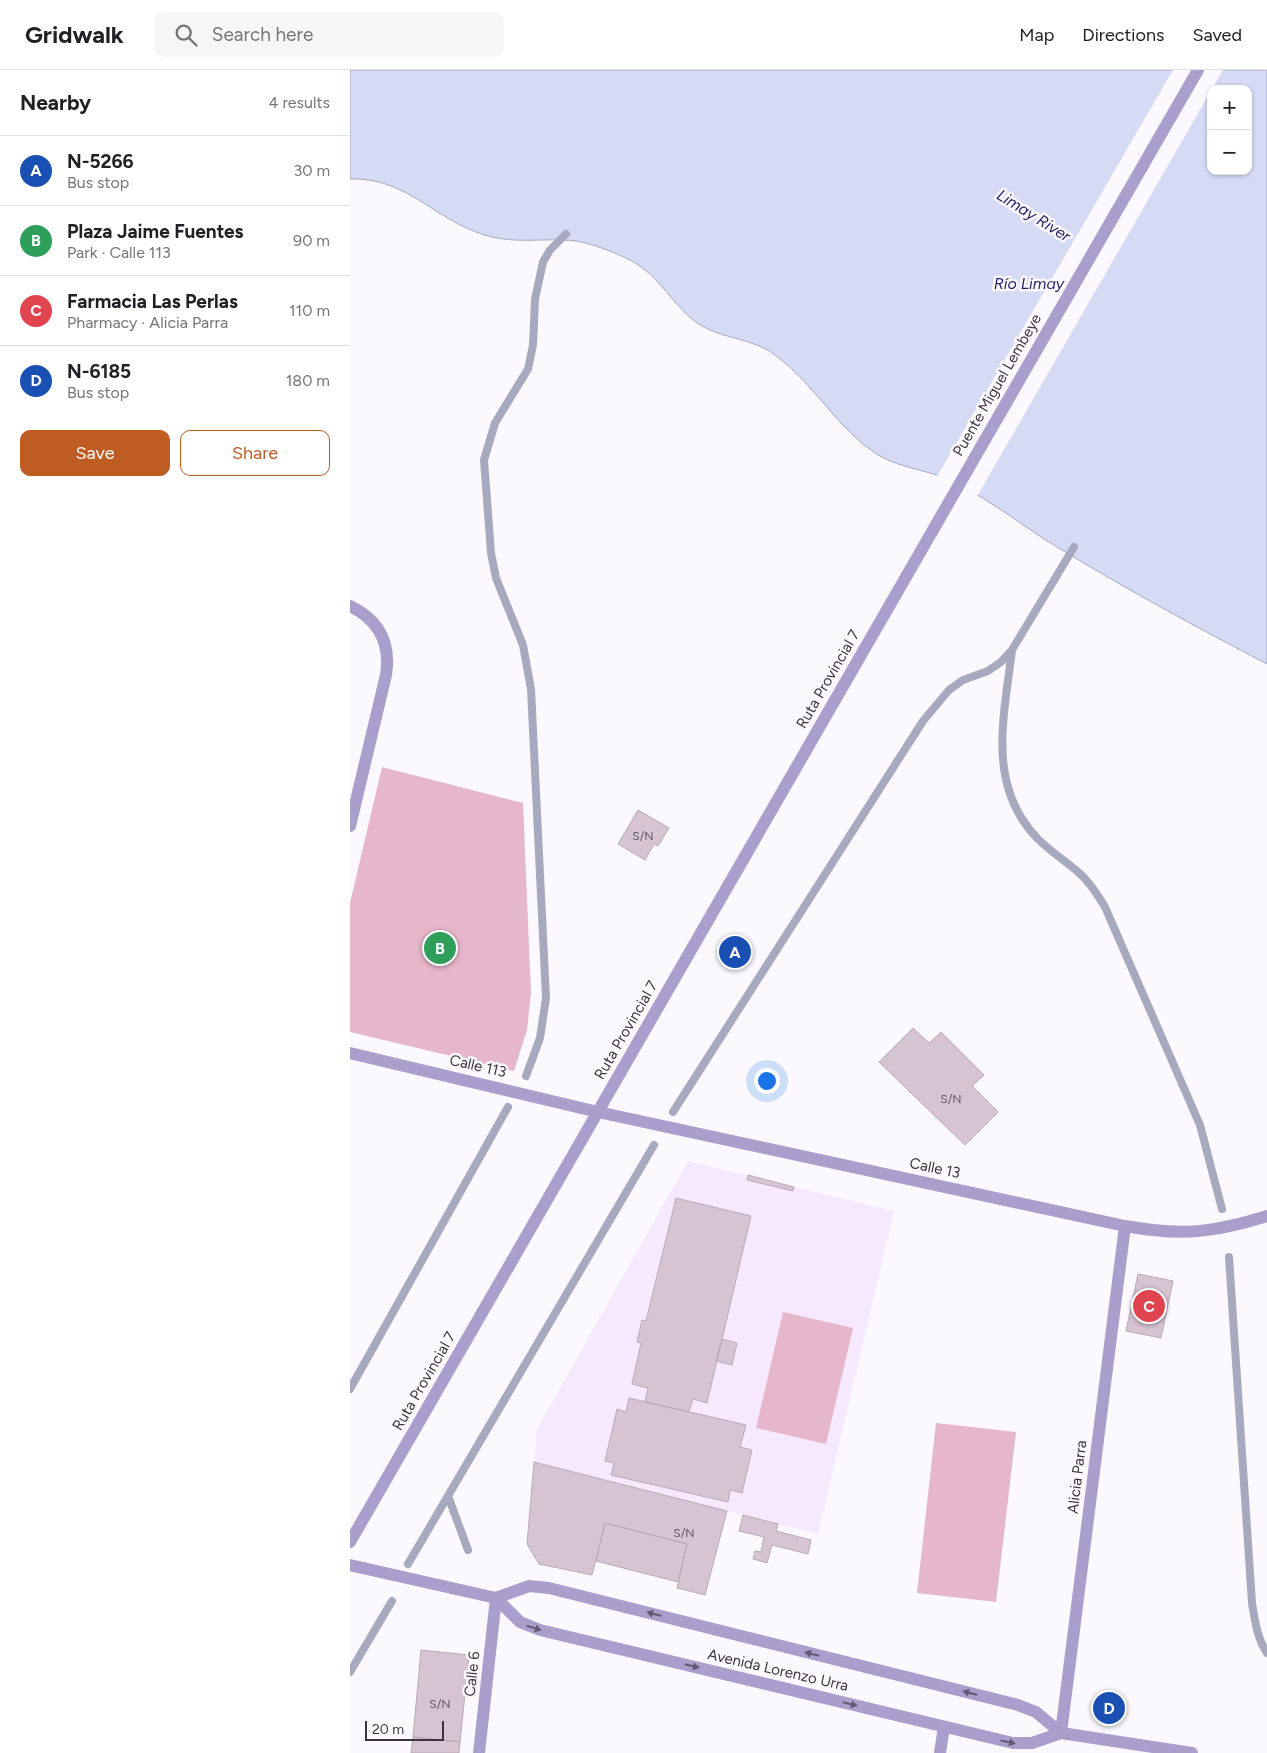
<!DOCTYPE html>
<meta charset="utf-8">
<style>
body{margin:0;font-family:Figtree,sans-serif;background:#f6f6f6;color:#202124}
.controls{position:absolute;right:15px;top:15px;display:grid;overflow:hidden;border-radius:10px;box-shadow:0 1px 4px #0004}
.controls button{width:45px;height:45px;display:grid;place-items:center;padding:0;border:0;border-bottom:1px solid #e0e0e0;background:#fff;color:#202124;font:25px sans-serif}
.scale{position:absolute;left:15px;bottom:12px;width:79px;box-sizing:border-box;padding-left:5px;border:2px solid #3b363e;border-top:0;font-size:14px;line-height:18px;white-space:nowrap;color:#3b363e;-webkit-text-stroke:4px #fbf9fd;paint-order:stroke}
.you{position:absolute;left:416px;top:1010px;width:18px;height:18px;margin:-12px;border:4px solid #fff;border-radius:50%;background:#1a73e8;box-shadow:0 0 0 8px #1a73e833}
.badge{display:grid;place-items:center;width:32px;height:32px;border-radius:50%;background:#bf5c22;color:#fff;font-size:16px;font-weight:700}
.pin{position:absolute;translate:-50% -50%;border:2px solid #fff;box-shadow:0 1px 5px #0006}
.list{margin:0;padding:0;list-style:none}
h2{display:flex;justify-content:space-between;align-items:center;height:65px;margin:0;padding:0 20px;font-size:21px}
h2 small{font-size:16px;font-weight:400;color:#757577}
.list li{display:grid;grid-template-columns:32px 1fr auto;gap:15px;align-items:center;box-sizing:border-box;height:70px;padding:0 20px;border-top:1px solid #e0e0e0}
.list b{display:block;font-size:19px;white-space:nowrap}
.list p{margin:0;font-size:16px;white-space:nowrap;color:#757577}
.list em{font-size:16px;font-style:normal;color:#757577}
.actions{display:flex;gap:10px;padding:15px 20px}
.actions a{flex:1;padding:11px 0;border:1px solid #bf5c22;border-radius:10px;text-align:center;font-size:18px;color:#bf5c22}
.actions .main{background:#bf5c22;color:#fff}
.icon{flex:none;width:28px;height:28px;fill:none;stroke:currentColor;stroke-width:2;stroke-linecap:round;stroke-linejoin:round}
.map{position:relative;flex:none;width:917px;height:1683px;overflow:hidden}
header{display:flex;align-items:center;gap:30px;box-sizing:border-box;height:70px;padding:0 25px;background:#fff;border-bottom:1px solid #e0e0e0}
header strong{font-size:24px}
nav{display:flex;gap:28px;margin-inline-start:auto;font-size:18px}
.search{width:350px;height:45px;background:#f6f6f6;display:flex;align-items:center;gap:12px;box-sizing:border-box;padding:0 18px;border-radius:10px;color:#757577;font-size:19px}
main{display:flex}
aside{flex:1;background:#fff}
.map>svg:first-child{display:block}
</style>
<header>
<strong>Gridwalk</strong>
<div class="search"><svg class="icon" aria-label="search" viewBox="0 0 24 24"><circle cx="10" cy="10" r="6"/><path d="M15 15l6 6"/></svg>Search here</div>
<nav><a>Map</a><a>Directions</a><a>Saved</a></nav>
</header>
<main>
<aside>
<h2>Nearby<small>4 results</small></h2>
<ul class="list">
<li><span class="badge" style="background:#1a4fb4">A</span><div><b>N-5266</b><p>Bus stop</p></div><em>30 m</em></li>
<li><span class="badge" style="background:#2e9e5b">B</span><div><b>Plaza Jaime Fuentes</b><p>Park · Calle 113</p></div><em>90 m</em></li>
<li><span class="badge" style="background:#e0444e">C</span><div><b>Farmacia Las Perlas</b><p>Pharmacy · Alicia Parra</p></div><em>110 m</em></li>
<li><span class="badge" style="background:#1a4fb4">D</span><div><b>N-6185</b><p>Bus stop</p></div><em>180 m</em></li>
</ul>
<div class="actions"><a class="main">Save</a><a>Share</a></div>
</aside>
<div class="map">
<svg width="917" height="1683" viewBox="0 0 917 1683">
<rect width="100%" height="100%" fill="#fbf9fd"/>
<path fill="#f6e8fd" d="M338,1091l206,50 -76,323 -284,-72 3,-33z"/>
<path fill="#e6b7cb" d="M32,697l141,36 8,190 -4,37 -13,41 -164,-39v-129z
M433,1242l70,16 -27,116 -70,-16z
M586,1353l80,9 -20,170 -79,-9z"/>
<path fill="#d5daf5" stroke="#a7a9be" fill-rule="evenodd" d="M0,0h917v594c-71,-37 -141,-75 -210,-117 -33,-20 -64,-45 -99,-63 -25,-14 -54,-14 -80,-29 -41,-26 -64,-72 -103,-100 -25,-19 -58,-15 -83,-36 -24,-20 -34,-46 -66,-61 -15,-7 -33,-14 -50,-17 -35,-4 -65,5 -100,-9 -45,-17 -73,-55 -126,-53zM861,19h37v82h-37z"/>
<path fill="#fbf9fd" d="M823,0h50l-247,428 -19,-12 -21,-8z"/>
<g fill="none" stroke-linecap="round" stroke-linejoin="round">
<path stroke="#a7a9be" stroke-width="8" d="M662,580c-8,67 -26,136 26,189 12,12 26,21 39,32 12,10 20,23 28,36l95,218 22,84
M176,1006l14,-38 6,-40 -15,-309 -8,-44 -27,-67 -5,-25 -7,-93 11,-37 33,-54 5,-24 2,-46 8,-37 7,-12 16,-16
M323,1042l250,-391 26,-31 14,-10 25,-9 13,-9 11,-12 62,-103
M879,1187l23,346c3,18 5,35 15,50
M0,1319l158,-282
M98,1426l20,54
M58,1494l246,-419
M0,1602l42,-71"/>
</g>
<path fill="#d6c4d2" stroke="#baa9b7" d="M288,740l31,18 -11,18 -4,-2 -9,16 -27,-16z
M563,958l16,15 12,-11 43,43 -12,11 26,26 -33,33 -86,-83z
M398,1105l46,12 -1,4 -46,-11z
M326,1128l75,18 -44,187 -14,-4 -4,13 -44,-10 3,-14 -16,-4 9,-41 -4,-1 5,-22 4,1z
M788,1204l35,7 -12,57 -35,-7z
M372,1269l15,4 -5,22 -16,-4z
M279,1328l117,27 -6,22 12,3 -10,43 -12,-3 -2,12 -117,-27 3,-12 -9,-2 12,-52 9,3z
M184,1392l193,49 -22,84 -28,-7 10,-44 -82,-21 -13,52 -53,-11 -12,-20z
M393,1445l35,9 -2,7 35,9 -3,14 -36,-9 -5,18 -14,-4 2,-8 6,1 3,-15 -25,-6z
M255,1453l82,21 -9,38 -82,-21z
M71,1580l48,5 -9,87 -47,-5z
M63,1667l47,5 -1,11h-48z"/>
<g fill="none" stroke-linecap="round" stroke-linejoin="round">
<path stroke="#aa9ecd" stroke-width="12" d="M0,536c29,14 41,37 36,69l-36,151
M0,983l248,59 527,114c56,10 88,7 142,-10
M0,1472l848,-1472
M0,1495l146,33 24,24 20,8 473,113h19l29,-10 131,20
M146,1528l33,-12 20,2 469,117 18,7 25,21
M711,1663l64,-507
M129,1683l17,-155
M590,1683l4,-26"/>
</g>
<defs><path id="oneway-solid" d="M-6-.8H1V-3.2L6.5 0L1 3.2V.8H-6Z" transform="scale(1.25)"/></defs>
<g fill="#625a70">
<use href="#oneway-solid" transform="translate(304 1544) rotate(-166)"/>
<use href="#oneway-solid" transform="translate(184 1558) rotate(18)"/>
<use href="#oneway-solid" transform="translate(462 1584) rotate(-166)"/>
<use href="#oneway-solid" transform="translate(342 1596) rotate(13)"/>
<use href="#oneway-solid" transform="translate(620 1623) rotate(-166)"/>
<use href="#oneway-solid" transform="translate(500 1634) rotate(13)"/>
<use href="#oneway-solid" transform="translate(658 1672) rotate(12)"/>
</g>
<g text-anchor="middle" stroke-width="5" stroke-linejoin="round" paint-order="stroke">
<g font-size="12" fill="#625a63">
<text x="293" y="770">S/N</text>
<text x="601" y="1033">S/N</text>
<text x="334" y="1467">S/N</text>
<text x="90" y="1638">S/N</text>
</g>
<g font-size="15" fill="#3b363e" stroke="#fbf9fd">
<text transform="translate(647 315) rotate(-60)" y="5">Puente Miguel Lembeye</text>
<text transform="translate(478 609) rotate(-60)" y="5">Ruta Provincial 7</text>
<text transform="translate(276 960) rotate(-60)" y="5">Ruta Provincial 7</text>
<text transform="translate(128 996) rotate(13)" y="5">Calle 113</text>
<text transform="translate(585 1098) rotate(12)" y="5">Calle 13</text>
<text transform="translate(74 1311) rotate(-60)" y="5">Ruta Provincial 7</text>
<text transform="translate(727 1407) rotate(-83)" y="5">Alicia Parra</text>
<text transform="translate(428 1600) rotate(13)" y="5">Avenida Lorenzo Urra</text>
<text transform="translate(122 1604) rotate(-84)" y="5">Calle 6</text>
</g>
<g font-size="16" font-style="italic" fill="#201e66" stroke="#fbf9fd">
<text transform="translate(684 145) rotate(32)" y="6">Limay River</text>
<text x="679" y="219">Río Limay</text>
</g>
</g>
</svg>
<div class="controls">
<button>+</button>
<button>−</button>
</div>
<div class="scale">20 m</div>
<div class="you"></div>
<div class="pin badge" style="left:385px;top:882px;background:#1a4fb4">A</div>
<div class="pin badge" style="left:90px;top:878px;background:#2e9e5b">B</div>
<div class="pin badge" style="left:799px;top:1236px;background:#e0444e">C</div>
<div class="pin badge" style="left:759px;top:1638px;background:#1a4fb4">D</div>
</div>
</main>
